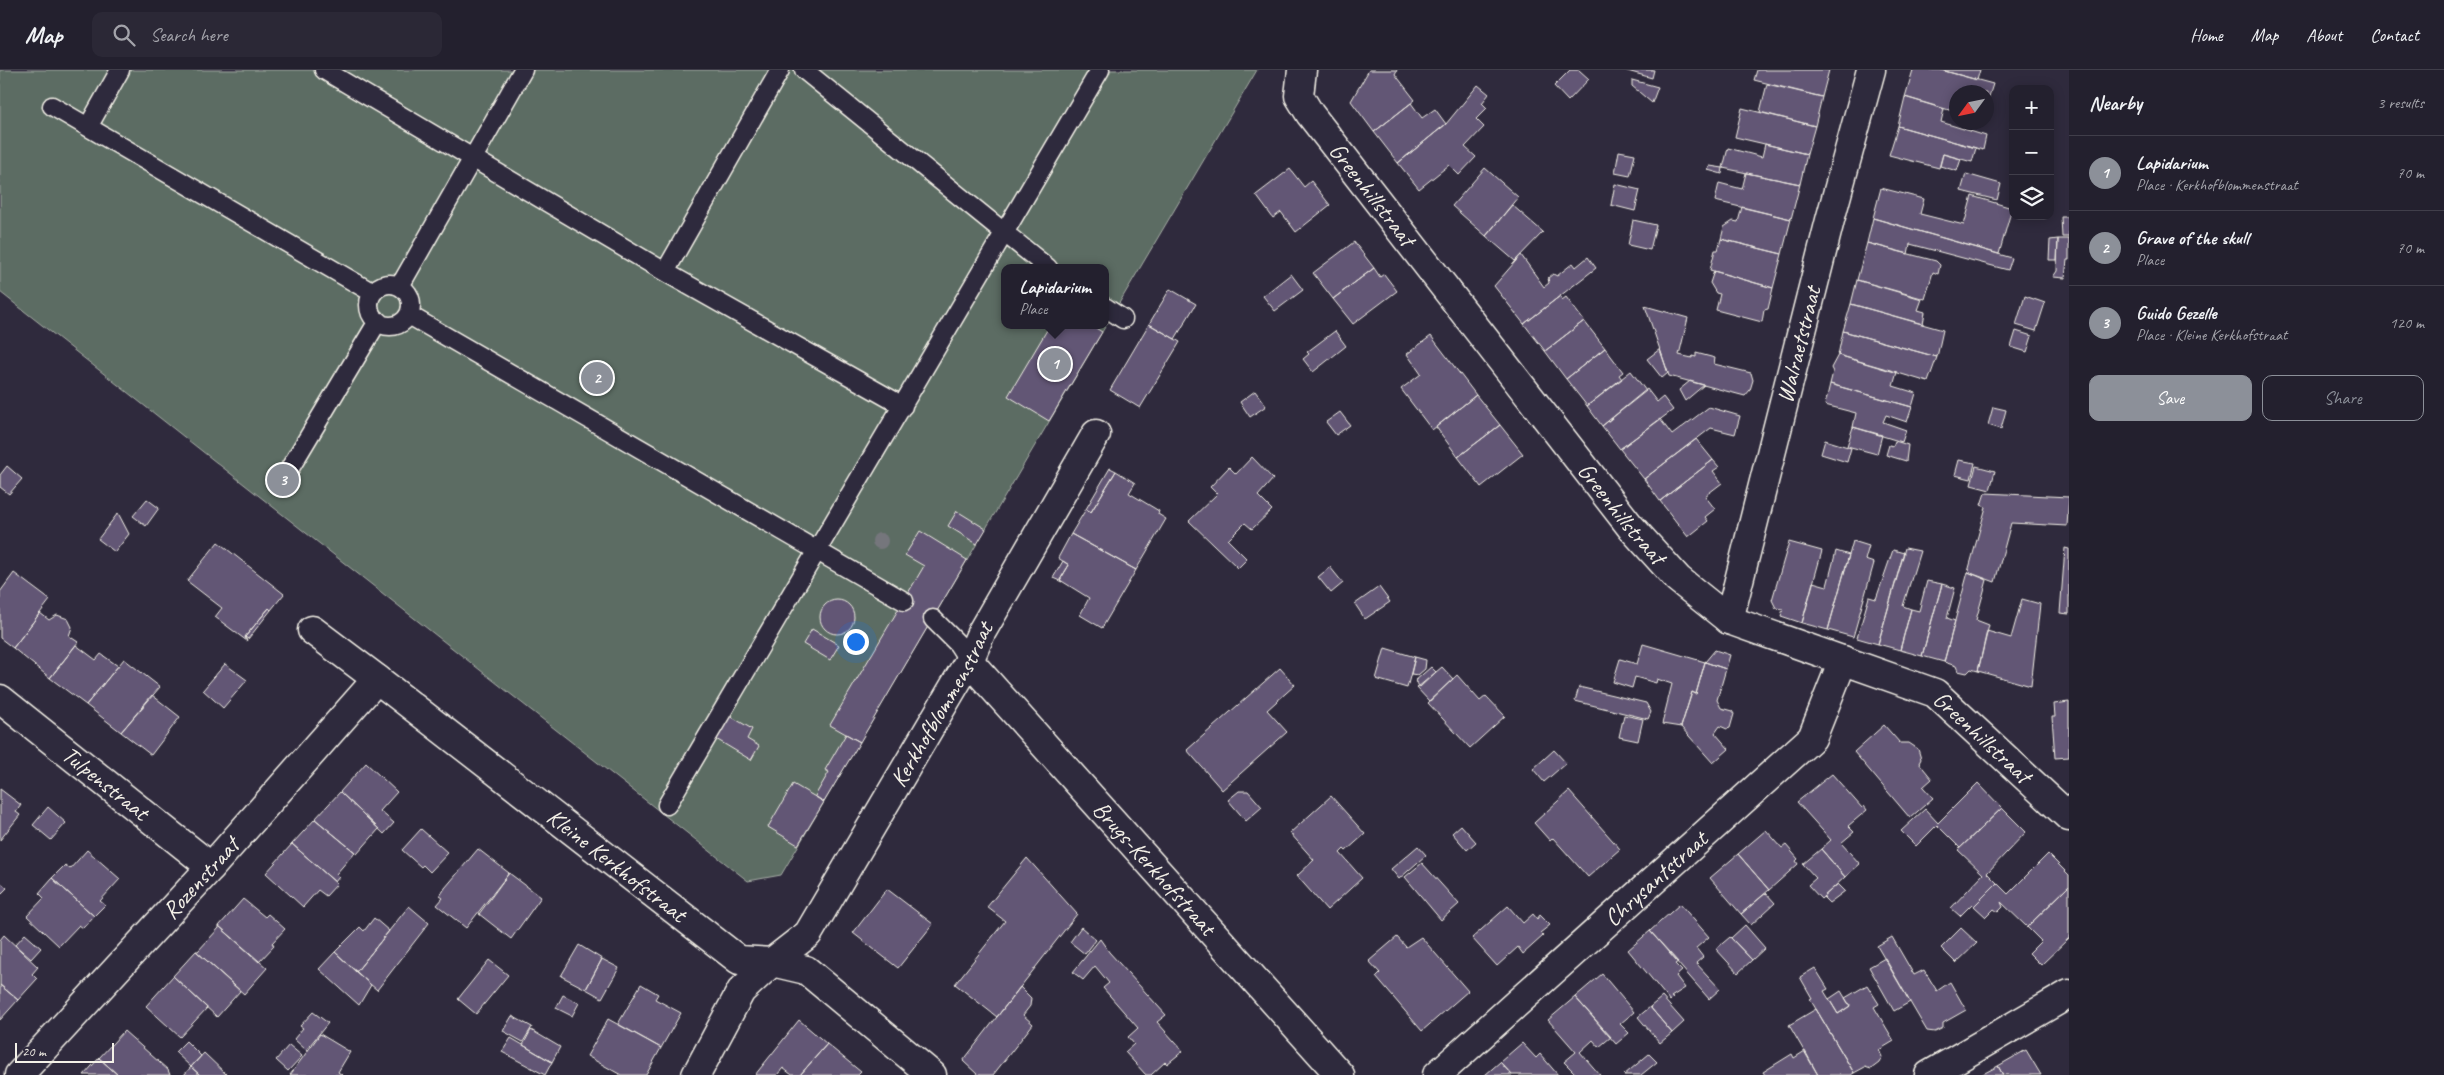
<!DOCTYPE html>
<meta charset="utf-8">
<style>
body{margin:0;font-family:Caveat,sans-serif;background:#2b2836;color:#f1f3f6}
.controls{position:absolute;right:15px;top:15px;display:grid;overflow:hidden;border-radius:10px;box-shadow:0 2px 12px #0003}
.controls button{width:45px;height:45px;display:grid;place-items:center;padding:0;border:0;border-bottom:1px solid #403e4a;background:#23202e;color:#f1f3f6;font:25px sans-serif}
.compass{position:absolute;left:1949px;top:15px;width:45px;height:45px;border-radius:50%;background:#23202e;box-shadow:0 2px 12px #0003;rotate:237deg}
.scale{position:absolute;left:15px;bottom:12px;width:99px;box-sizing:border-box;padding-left:5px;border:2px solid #f4f1e8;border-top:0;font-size:14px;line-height:18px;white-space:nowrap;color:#f4f1e8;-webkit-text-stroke:4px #2f2a3d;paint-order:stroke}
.you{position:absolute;left:855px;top:571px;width:18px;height:18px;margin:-12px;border:4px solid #fff;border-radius:50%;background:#1a73e8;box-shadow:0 0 0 8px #1a73e833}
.badge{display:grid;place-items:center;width:32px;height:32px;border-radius:50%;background:#8c9099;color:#fff;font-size:16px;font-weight:700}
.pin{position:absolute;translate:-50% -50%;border:2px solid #fff;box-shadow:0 1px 5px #0006}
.popup{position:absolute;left:1001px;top:194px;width:108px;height:65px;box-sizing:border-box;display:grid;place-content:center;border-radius:10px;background:#23202e;filter:drop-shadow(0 1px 4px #0005);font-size:16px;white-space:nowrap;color:#a3a3aa}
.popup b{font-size:19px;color:#f1f3f6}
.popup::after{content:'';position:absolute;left:50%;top:100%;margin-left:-10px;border:10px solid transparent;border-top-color:#23202e}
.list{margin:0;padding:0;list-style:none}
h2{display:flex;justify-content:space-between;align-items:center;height:65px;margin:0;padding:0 20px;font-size:21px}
h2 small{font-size:16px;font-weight:400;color:#a3a3aa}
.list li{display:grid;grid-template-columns:32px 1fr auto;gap:15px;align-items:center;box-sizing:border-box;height:75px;padding:0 20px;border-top:1px solid #403e4a}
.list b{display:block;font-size:19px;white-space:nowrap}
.list p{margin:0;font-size:16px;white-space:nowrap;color:#a3a3aa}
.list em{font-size:16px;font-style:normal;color:#a3a3aa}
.actions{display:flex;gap:10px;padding:15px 20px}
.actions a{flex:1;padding:11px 0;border:1px solid #8c9099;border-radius:10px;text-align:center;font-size:18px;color:#8c9099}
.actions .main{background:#8c9099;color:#fff}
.icon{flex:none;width:28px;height:28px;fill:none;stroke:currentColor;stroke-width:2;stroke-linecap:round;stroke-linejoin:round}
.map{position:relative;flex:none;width:2069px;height:1005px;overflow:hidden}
header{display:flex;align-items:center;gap:30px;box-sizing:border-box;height:70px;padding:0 25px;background:#23202e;border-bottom:1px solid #403e4a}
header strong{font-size:24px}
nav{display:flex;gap:28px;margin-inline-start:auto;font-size:18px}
.search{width:350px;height:45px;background:#2b2836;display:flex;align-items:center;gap:12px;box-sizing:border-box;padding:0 18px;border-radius:10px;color:#a3a3aa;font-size:19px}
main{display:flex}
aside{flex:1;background:#23202e}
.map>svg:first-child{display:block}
</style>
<header>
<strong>Map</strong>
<div class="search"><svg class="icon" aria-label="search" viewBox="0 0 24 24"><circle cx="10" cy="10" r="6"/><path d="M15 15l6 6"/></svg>Search here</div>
<nav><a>Home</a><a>Map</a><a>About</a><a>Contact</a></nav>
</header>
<main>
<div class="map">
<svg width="2069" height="1005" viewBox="0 0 2069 1005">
<rect width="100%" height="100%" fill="#2f2a3d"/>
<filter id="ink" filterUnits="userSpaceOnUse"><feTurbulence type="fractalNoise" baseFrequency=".02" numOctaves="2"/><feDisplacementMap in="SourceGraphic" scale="10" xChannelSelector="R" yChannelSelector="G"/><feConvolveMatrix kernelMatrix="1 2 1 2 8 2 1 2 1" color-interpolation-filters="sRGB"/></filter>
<g filter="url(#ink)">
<path fill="#5b6c64" stroke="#a8aea6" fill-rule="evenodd" d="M0,0h1257l-476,805 -33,6 -748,-589zM1005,198h100v57h-100z"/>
<path fill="#625774" stroke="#f4f1e8" d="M1369,0h28l-2,4 20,26 -41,32 -23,-31z
M1570,0h9l10,9 -21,22 -14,-15z
M1624,0h30l-2,8z
M1757,0h72l-7,27 -68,-17z
M1913,0h28l52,14 -7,22v-14h-30v20l-51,-15z
M1941,0h39l-3,10z
M1632,10l26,7 -6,16 -20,-17z
M1767,14l55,13 -7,29 -55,-14z
M1478,15l11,9 -7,9 5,5 -11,11 8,8 -19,20 11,10 -17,18 -10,-10 -30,24 -21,-26 48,-39z
M1905,27l39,12 -3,13 45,14 -3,14 -85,-24z
M1411,33l11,15 13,-9 11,15 -48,39 -24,-31z
M1742,38l73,18 -8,28 -72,-17z
M1898,56l78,22 -4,14 -29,-8 -4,14 -50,-13z
M1765,74l42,10 -7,30 -77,-16 5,-20 34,9z
M1619,81l16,3 -5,22 -15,-3z
M1943,84l18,5 -4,12 -17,-5z
M1710,96l13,2 -1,6 -14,-4z
M1485,98l33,29 -32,39 -34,-30z
M1290,99l14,18 7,-6 19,24 -34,27 -15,-20 -8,6 -17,-23z
M1746,103l54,11 -9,35 -76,-18 4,-18 23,6z
M1966,104l35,10 -4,16 -36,-9z
M1615,114l25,6 -5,21 -24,-6z
M1881,118l43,11 -4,15 44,11 8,-29 40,12 -13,46 -126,-36z
M1512,135l31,27 -28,29 -29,-25z
M1742,137l49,12 -9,35 -61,-15 3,-12 9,-6 5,1z
M2061,147h8v20h-7z
M1873,148l139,40 -4,12 -98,-26 -2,10 -41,-11z
M1633,150l23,5 -6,25 -22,-5z
M1721,169l61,15 -9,34 -63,-18 5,-20h3z
M2058,169h11v21h-2l-2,18 -12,-1 4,-6z
M2058,169l-1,21h-8l1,-20z
M1354,172l20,26 -41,31 -20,-26z
M1867,173l69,18 4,4 -2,9 -5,-2 -8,27 -68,-19z
M1521,185l23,32 5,-4 -1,-5 5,-4 4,2 16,-13 3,4 12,-10 8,11 -72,56 -30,-38z
M1374,198l6,9 4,-3 13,17 -44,33 -20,-25z
M1714,201l59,17 -5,21 -4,1 -2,12 -46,-12 4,-16 -4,-1 -6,-10z
M1291,204l12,16 -28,21 -12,-15z
M1857,210l65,19 -4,11 7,2 -2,12 -72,-20z
M1170,219l26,15 -21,35 -26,-15z
M1560,226l2,4 4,-3 18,24 -39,30 -21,-27z
M2025,226l20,7 -9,28 -20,-6z
M1851,234l92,26 -6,27 -94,-26z
M1645,236l43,12 -9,37 13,3v-2l4,1v-4l19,5 -1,6 37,9 2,7 -3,10 -5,6 -76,-20z
M1584,251l21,27 -39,31 -21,-28z
M1149,254l31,18 -40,66 -30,-18z
M1050,255h41l11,7 -53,89 -41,-25z
M1335,261l11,15 -33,26 -10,-13 6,-5 -2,-2z
M1843,261l94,26 -9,25 -90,-27z
M2016,261l16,5 -5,16 -16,-5z
M1431,266l45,59 -44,35 -31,-41 20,-15 -14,-20z
M1605,278l18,24 -4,3 3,4 -35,27 -21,-27z
M1660,279l8,24 -6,5 -15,-19z
M1838,285l59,17 -4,14 23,7 -4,14 -82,-23 3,-12 -2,-4z
M1631,301l15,20 -44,35 -15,-20z
M1690,311l14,4 -19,16 -6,-11z
M1830,314l82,23 -5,15 -21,-7 -3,7 23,8 -4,12 -49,-15 3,-14 -31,-8z
M1647,319l10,13 6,-5 10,13 -53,39 -18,-23z
M1255,321l11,15 -16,11 -10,-15z
M1476,325l24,30 -42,32 -22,-30z
M1709,337l31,9 -5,18 -24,-6 -67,51 -24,-30 40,-30 12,16z
M1993,337l13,3 -5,19 -13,-4z
M1340,342l10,13 -14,10 -10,-13z
M1500,355l23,29 -42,33 -23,-30z
M1853,357l29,8 -5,19 -30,-8z
M1696,369l17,21 -53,41 -16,-22z
M1825,370l26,8 -4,14 -26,-8z
M1895,371l13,4 -2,16 -20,-6 3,-10 4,1z
M1252,387l21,22 -15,17 14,14 -20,19 -7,-6 -17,17 19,19 -9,9 -49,-47 28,-27 -7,-7 19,-20 7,7z
M1713,390l6,7 -6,4 9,12 -17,13 10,13 -10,8 3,4 -20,16 -28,-36z
M1959,390l16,3 -4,16 -16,-4z
M7,396l15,13 -13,15 -9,-7v-12z
M1976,396l19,5 -5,19 -19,-5z
M1110,398l6,3 -25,41 -5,-3z
M1116,401l19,12 -6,10 30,18 -1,3 8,5 -30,51 -65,-36 15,-25 5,3z
M1985,423l84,4 -2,29 -56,-3 -16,59 -27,-10 18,-65 -5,-2z
M147,429l12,9 -13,18 -13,-10z
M957,441l29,18 -9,15 -29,-18z
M118,443l11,21 -14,18 -17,-13z
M920,461l47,29 -107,182 -30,-17 94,-159 -19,-11z
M1071,464l65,36 -34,58 -22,-13 9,-17 -29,-18 9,-15 -11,-7z
M1853,471l16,5 -4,14 9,3 -21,74 -25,-7z
M218,472l66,52 -13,16 -2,-2 -24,29 2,4 -32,-24 7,-9 -35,-27z
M1789,472l33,9 -20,72 -21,-7 2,-7 -7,-1 -4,-8z
M1905,478l15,3 -17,55 8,3 -11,41 -22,-6z
M2065,478l4,1v65l-9,-1z
M1893,480l11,3 -26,91 -21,-6 12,-41 7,2z
M1836,481l13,4 -21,75 -26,-7 11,-41 14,4z
M1063,491l6,4 -9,15 2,2 -9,-4z
M1330,497l13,16 -12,10 -13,-16z
M1968,502l19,8 -11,40 13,5 -11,46 -7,-2 -4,4 -9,-2 -2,-5 -12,-4z
M14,503l36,27 -37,48 -13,-10v-46z
M1927,511l15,3 -20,72 -22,-6 11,-41 8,2z
M1942,514l13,4 -8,30 8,3 -11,41 -22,-6z
M1379,517l11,15 -25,17 -10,-15z
M2022,529l18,5 -9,82 -53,-15 9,-40 24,7z
M820 547a17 17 0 1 1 34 0a17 17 0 1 1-34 0Z
M269,538l2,2 -23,29 -3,-2z
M40,543l9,7 8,-5 11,4 4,8 -3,9 9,6 -28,36 -37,-30z
M812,559l27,16 -9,15 -27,-16z
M1643,574l62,18 -9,32 -4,-2 -11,35 -19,-3 10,-40 -15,-5 -1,4 -21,-6 -3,11 -19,-6 7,-23 17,5z
M76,575l20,15 5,-6 17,12 -32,39 -36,-27z
M1385,578l30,9 -8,31 -31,-9z
M1715,580l15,5 -4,14 -21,-7z
M1415,587l11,3 -1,9 -7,6 -7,-1z
M124,589l36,28 -39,45 -35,-27z
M1705,592l21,7 -9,31 4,8 11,3 2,3 -4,14 -3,1 -7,-3 -5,7 14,16 -16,14 -32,-36 11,-35 4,2z
M225,594l22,16 -24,28 -20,-18z
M1431,597l5,5 -16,15 -5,-6z
M1442,597l11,12 -24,22 -12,-13z
M1280,598l15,17 -28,25 20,22 -65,58 -35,-40z
M1457,605l23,26 6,-5 19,20 -35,32 -42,-45z
M1579,617l67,16 5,9 -3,7 -73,-18z
M152,625l28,22 -29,38 -30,-23z
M2069,632v55l-14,1 -3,-41h3l-1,-13z
M1624,645l19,4 -5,22 -19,-4z
M730,646l22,13 -5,10 12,7 -8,14 -35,-21z
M1884,655l16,18h9l9,6 3,10 -2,4 13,16 -9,8 10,11 -23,20 -56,-66z
M846,664l14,8 -36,60 -9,-6 14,-24 -4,-2z
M1554,680l12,13 -22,19 -11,-13z
M366,693l31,29 -17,19 14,12 -10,11 -44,-42z
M1832,704l30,34 2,-2 3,4 -19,16 6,6 -13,11 19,21 -15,13 -24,-28 10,-9 -34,-38z
M1978,713l24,25 -42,40 -23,-23 -21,21 -15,-15 24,-22 13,14z
M793,714l31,18 -26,43 -30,-18z
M0,719l21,16 -5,7 4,3 -20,25z
M1239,721h9l14,16 -16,14 -18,-21z
M1569,721l51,58 -32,28 -35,-39 -3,3 -16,-18z
M340,722l39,37 -22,25 -42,-35z
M1331,726l34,38 -19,17 -2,-2 -4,4 22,25 -35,32 -30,-34 17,-16 -24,-27z
M48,737l18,16 -15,17 -18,-15z
M2002,738l24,24 -39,41 10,10 -23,23 -2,-2 -12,12 -9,-8 32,-34 -25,-24z
M315,749l40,33 -19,22 3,3 -4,5 -43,-38z
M1461,755l15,17 -9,8 -15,-17z
M421,759l27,24 -18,19 -7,-7 -2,2 -19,-17z
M1766,760l16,18 4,-3 12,14 -2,2 2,3 -29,26 -31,-36z
M292,774l45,40 -11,12 -8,-6 -15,17 -37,-34z
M1418,776l8,9 -27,24 -8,-10z
M478,779l31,24 -43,55 -29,-23 6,-7 -3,-2 5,-8z
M1821,779l24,28 -24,22 -13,-14 8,-7 -13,-14z
M87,780l33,29 -20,22 5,4 -11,11 -42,-38 13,-13 5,4z
M1738,784l31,36 -28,24 -31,-36z
M2048,784l21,21v11l-42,41 -26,-25 2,5 -5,5 -4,-3 -8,8 -12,-11 23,-23 11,11z
M1027,788l50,56 -80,103 -42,-33 50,-63 -18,-14z
M1422,793l37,41 -18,16 -36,-43z
M509,803l32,24 -30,42 -32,-25z
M52,808l42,38 -11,12 -4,-3 -20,21 -32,-30 17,-18 -5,-5z
M0,812l7,6 -7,7z
M1838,814l7,7 -16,12 -6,-6z
M2069,816v52l-28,27 -12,-12 12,-12 -14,-14z
M887,819l46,35 -35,44 -45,-35z
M1766,823l9,10 -24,22 -10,-11z
M243,829l22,18 3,-3 17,15 -13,14 2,3 -15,16 -40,-36z
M1680,834l29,33 -13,11 7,9 -7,6 24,26 -11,10 -59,-68z
M409,836l20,17 -52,67 -21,-18z
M1508,836l15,17 10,-9 4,5 3,-4 10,10 -10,8 3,3 -20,18 -5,-7 -21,19 -25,-28z
M374,848l15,13 -33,41 -21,-20 25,-25 4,4z
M1745,855l20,23 -13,12 -21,-22z
M219,856l48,42 -23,26 -48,-43h2l21,-23z
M1081,857l15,13 -11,14 -15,-12z
M1961,858l16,15 -21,20 -15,-15z
M1650,861l28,31 -3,2 7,7 -6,5 9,12 -14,9 2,1 -3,3 -42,-51z
M25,864l16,14 -10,11 -16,-14z
M4,865l34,32 -6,7 5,5 -19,21 -18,-15v-45z
M1397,867l9,10 15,-10 47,54 -46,40 -46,-54 4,-4 -11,-12z
M1730,867l22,23 -14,13 -22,-24z
M1892,867l22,38 10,-5 13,21 13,-9 16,28 -23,13v5l-8,4 -8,-1 -50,-85z
M1100,869l9,13 57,63 -9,7 26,29 -16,13 -2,-2 -14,13h-5l-21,-23 9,-8 -6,-7 10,-9 -35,-40 6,-5 -14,-17 -12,14 -10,-8z
M579,875l23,14 -16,30 -25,-13z
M196,881l44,40 -23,26 -44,-41z
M335,882l36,33 -12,20 -40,-36z
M1885,888l25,44 -16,9 -25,-44z
M602,889l17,9 -17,30 -16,-9z
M489,890l19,15 -32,39 -18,-15z
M1815,898l13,21 -4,2 14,23 12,-8 -5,-8 22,-13 12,19 -5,3 20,34 -15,9 3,7 -3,6 -8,6 -6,-2 -11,6 -44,-74 2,-1 -12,-21z
M1602,904l32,38 -14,12 9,9 -13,11 -41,-47z
M173,906l34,32 -27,29 -34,-31z
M641,914l17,10 -3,5 26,14 -20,35 -43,-24z
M0,915l18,15 -18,20z
M1020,917l11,11 -1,8 -7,9 10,9 -40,51h-15l-15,-14z
M1841,921l9,15 -12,8 -9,-15z
M563,925l16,8 -7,13 -16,-8z
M1575,927l36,40 -12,10 -6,-7 -13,12 20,23h-23l-13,-13 12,-10 -28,-32z
M1662,927l22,25 -12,11 -22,-26z
M1650,937l22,26 -12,10 -22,-26z
M1816,939l38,64 -3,2h-33l-29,-50z
M313,942l15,11 -22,27 -12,-11 9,-11 -3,-2z
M512,946l20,11 -9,15 -20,-11z
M608,949l53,29 -15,27h-25l-34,-19z
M799,950l28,24 -27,31h-8l-9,-7 -6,7h-22z
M531,960l29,17 -8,15 -29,-17z
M124,961l44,39 2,5h-52l-19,-17z
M320,964l30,18 -12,20 4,3h-52z
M511,968l41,24 -7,13 -43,-23z
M186,971l15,15 -10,11 -16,-15z
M1522,973l14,15 4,-4 18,21h-46l-12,-13z
M827,974l34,28 -3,3h-58z
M289,975l13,11 -14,15 -12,-11z
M2026,980l15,25h-38l-5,-9z
M1805,981l13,24h-53l-2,-3 29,-18 2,4z
M204,983l23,22h-27l-9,-8z
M1649,984l8,8 -16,13h-17z
M99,988l19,17h-34z
M1500,992l12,13h-27z
M1998,996l5,9h-22z
M191,997l9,8h-16z"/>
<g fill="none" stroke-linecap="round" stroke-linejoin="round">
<defs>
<path id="service" d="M324,0l341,202 238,134
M804,0l244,198
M52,36l321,187
M88,57l32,-57
M665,202l115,-202
M369 235a21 21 0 1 1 42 0a21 21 0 1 1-42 0Z
M400,216l123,-216
M1105,237l18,12
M409,245l495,286
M290,398l88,-147
M933,549l25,25 11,17
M667,735l433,-735"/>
<g id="minor">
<path id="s1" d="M1302,0l-3,26 11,18 320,412 48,53 51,41 206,73 134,124"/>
<path id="s2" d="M1729,550l101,-400 41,-150"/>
<path id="s3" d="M312,560l65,49 362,281 33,2 34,8 126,105"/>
<path id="s4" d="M969,591l371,414"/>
<path id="s5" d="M0,629l211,168"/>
<path id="s6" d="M19,1005l192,-208 166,-188"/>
<path id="s7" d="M696,1005l45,-84 31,-29 36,-28 161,-273 12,-28 115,-199"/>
<path id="s8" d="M1437,1005l375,-337 31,-78"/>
<path d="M1929,1005l140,-81"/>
</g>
</defs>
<use href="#service" stroke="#f4f1e8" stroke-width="21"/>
<use href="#minor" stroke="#f4f1e8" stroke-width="31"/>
<use href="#service" stroke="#2f2a3d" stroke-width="18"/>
<use href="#minor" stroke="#2f2a3d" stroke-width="28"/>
</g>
<circle fill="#75767b" cx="880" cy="471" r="8"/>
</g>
<g text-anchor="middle" stroke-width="4" stroke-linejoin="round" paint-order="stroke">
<g font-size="24" fill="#f4f1e8" stroke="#2f2a3d">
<text dy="8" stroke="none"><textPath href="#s1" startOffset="149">Greenhillstraat</textPath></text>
<text dy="8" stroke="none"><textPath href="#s2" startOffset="284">Walraetstraat</textPath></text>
<text dy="8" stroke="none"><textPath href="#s1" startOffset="554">Greenhillstraat</textPath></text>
<text dy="8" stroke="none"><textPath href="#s7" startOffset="449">Kerkhofblommenstraat</textPath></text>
<text dy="8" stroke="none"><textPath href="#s1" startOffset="989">Greenhillstraat</textPath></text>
<text dy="8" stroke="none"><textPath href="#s5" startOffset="135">Tulpenstraat</textPath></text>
<text dy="8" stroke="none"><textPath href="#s3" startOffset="385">Kleine Kerkhofstraat</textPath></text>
<text dy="8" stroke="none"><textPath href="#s4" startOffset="278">Brugs-Kerkhofstraat</textPath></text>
<text dy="8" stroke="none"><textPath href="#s6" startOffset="268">Rozenstraat</textPath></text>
<text dy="8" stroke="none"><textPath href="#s8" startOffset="294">Chrysantstraat</textPath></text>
</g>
</g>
</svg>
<div class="controls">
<button>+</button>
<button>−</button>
<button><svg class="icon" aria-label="layers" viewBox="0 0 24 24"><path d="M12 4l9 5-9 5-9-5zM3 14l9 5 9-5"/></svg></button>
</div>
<svg class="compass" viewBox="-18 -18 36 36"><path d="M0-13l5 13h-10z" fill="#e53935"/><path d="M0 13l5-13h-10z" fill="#a3a3aa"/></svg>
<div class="scale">20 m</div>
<div class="you"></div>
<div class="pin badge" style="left:1055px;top:294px">1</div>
<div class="popup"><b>Lapidarium</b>Place</div>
<div class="pin badge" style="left:597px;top:308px">2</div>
<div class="pin badge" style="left:283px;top:410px">3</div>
</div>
<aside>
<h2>Nearby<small>3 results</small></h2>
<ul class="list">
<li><span class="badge">1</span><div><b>Lapidarium</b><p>Place · Kerkhofblommenstraat</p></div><em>70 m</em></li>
<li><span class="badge">2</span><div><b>Grave of the skull</b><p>Place</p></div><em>70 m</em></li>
<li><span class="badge">3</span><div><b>Guido Gezelle</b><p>Place · Kleine Kerkhofstraat</p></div><em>120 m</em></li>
</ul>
<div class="actions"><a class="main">Save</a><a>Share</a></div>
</aside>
</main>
